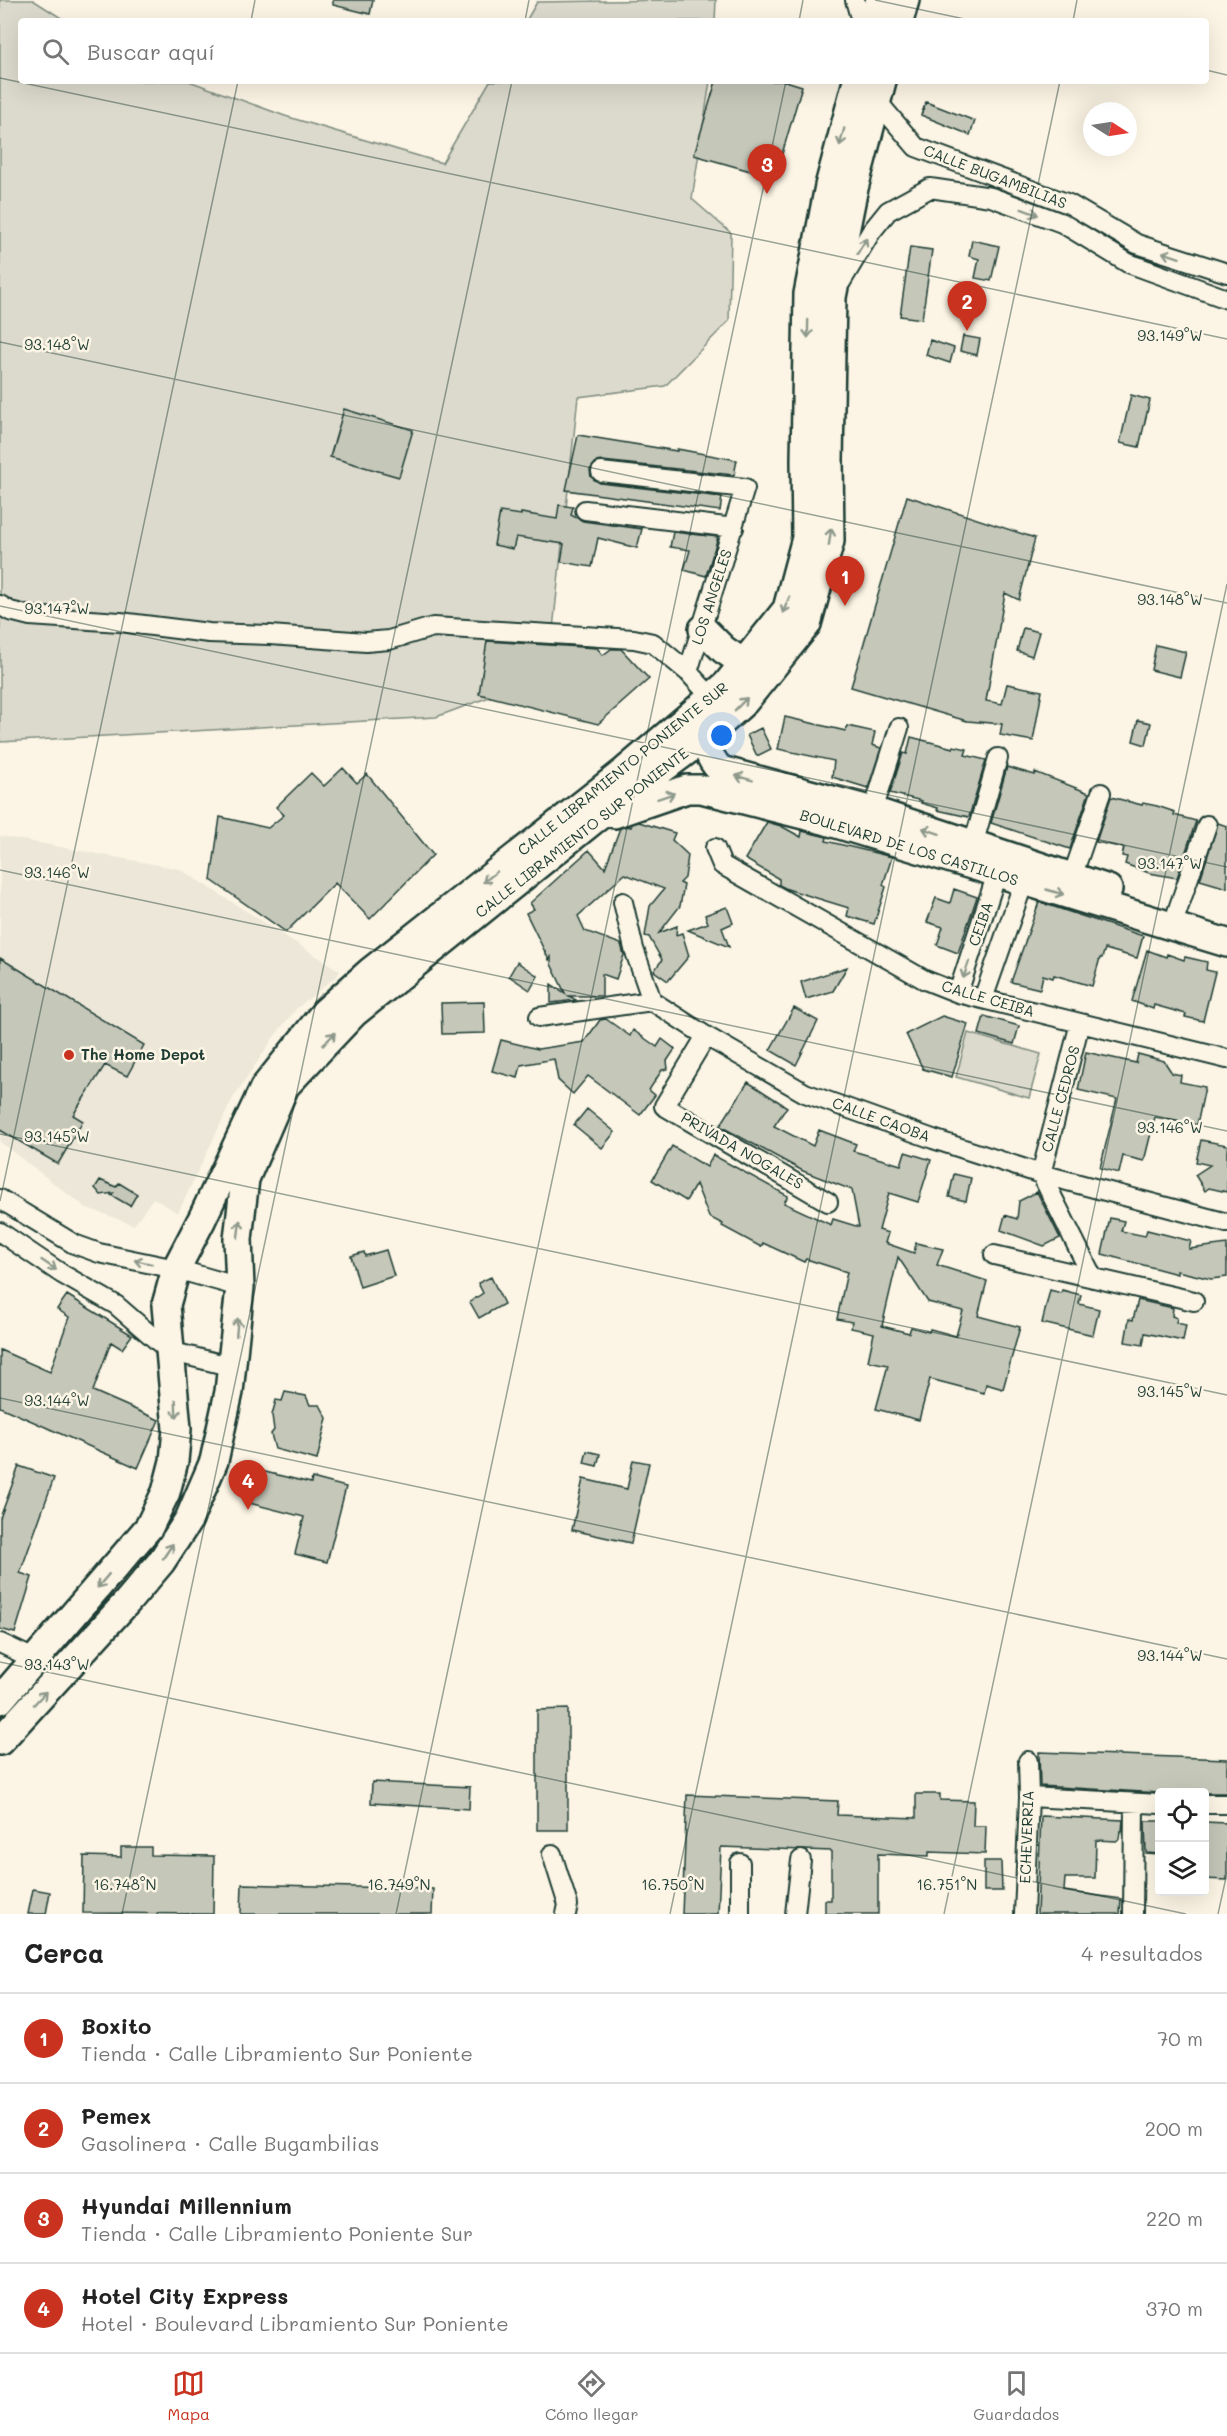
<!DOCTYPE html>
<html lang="es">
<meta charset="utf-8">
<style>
body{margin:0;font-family:Mali,sans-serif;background:#f6f6f6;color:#222}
.controls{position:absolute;right:18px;bottom:18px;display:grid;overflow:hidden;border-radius:6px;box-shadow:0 6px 24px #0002}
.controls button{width:54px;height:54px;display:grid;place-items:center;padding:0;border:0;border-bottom:2px solid #e0e0e0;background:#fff;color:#222;font:30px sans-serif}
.compass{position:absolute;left:1083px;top:102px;width:54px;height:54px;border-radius:50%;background:#fff;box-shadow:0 6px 24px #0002;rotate:102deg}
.you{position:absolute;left:722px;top:736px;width:21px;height:21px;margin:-15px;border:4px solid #fff;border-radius:50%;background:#1a73e8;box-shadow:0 0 0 9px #1a73e833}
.badge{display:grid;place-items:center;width:39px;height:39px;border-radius:50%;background:#c8321e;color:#fff;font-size:20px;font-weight:700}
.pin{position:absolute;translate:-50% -50px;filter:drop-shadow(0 2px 3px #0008)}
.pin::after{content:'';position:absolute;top:32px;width:21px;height:18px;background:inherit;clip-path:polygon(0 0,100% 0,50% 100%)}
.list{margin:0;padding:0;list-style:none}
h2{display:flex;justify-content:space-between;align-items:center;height:78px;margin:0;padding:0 24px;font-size:26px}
h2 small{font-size:20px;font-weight:400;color:#767676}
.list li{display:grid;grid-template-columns:39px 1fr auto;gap:18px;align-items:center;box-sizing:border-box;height:90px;padding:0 24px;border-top:2px solid #e0e0e0}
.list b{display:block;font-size:22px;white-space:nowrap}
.list p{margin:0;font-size:20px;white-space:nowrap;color:#767676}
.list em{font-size:20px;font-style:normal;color:#767676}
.icon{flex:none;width:33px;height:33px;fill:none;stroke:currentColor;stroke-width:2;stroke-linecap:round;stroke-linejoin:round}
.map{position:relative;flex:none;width:1227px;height:1914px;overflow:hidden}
.search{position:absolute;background:#fff;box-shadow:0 6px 24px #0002;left:18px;right:18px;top:18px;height:66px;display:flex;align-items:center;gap:15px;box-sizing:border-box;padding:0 21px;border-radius:6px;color:#767676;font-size:22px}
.sheet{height:438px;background:#fff}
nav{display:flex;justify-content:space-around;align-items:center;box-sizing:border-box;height:84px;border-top:2px solid #e0e0e0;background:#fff;font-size:16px;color:#767676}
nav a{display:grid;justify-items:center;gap:3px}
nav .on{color:#c8321e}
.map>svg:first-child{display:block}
</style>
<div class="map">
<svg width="1227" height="1914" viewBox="0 0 1227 1914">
<rect width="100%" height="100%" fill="#fcf5e5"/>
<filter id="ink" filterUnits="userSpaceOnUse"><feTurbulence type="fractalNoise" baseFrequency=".0167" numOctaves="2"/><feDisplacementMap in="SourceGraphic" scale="12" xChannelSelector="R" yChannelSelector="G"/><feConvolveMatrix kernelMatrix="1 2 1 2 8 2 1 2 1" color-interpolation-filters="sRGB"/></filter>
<g filter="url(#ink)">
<path fill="#ece7d8" d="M0,836l180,33 160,102 -3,5 -40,32 -21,26 -43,64 -55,115 -25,-15 -19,27 -49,-18 -85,-65z"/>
<path fill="#dcdacc" stroke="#7e8c80" stroke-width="1.5" d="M0,0h33l33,21h-45v60h168l96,35 157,47 48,-82h220l-18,118 39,34 -2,88 -64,65 -87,11 -30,278 -112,42 -436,25z
M674,0h42l-1,21h-189l11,-19z
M968,1033l73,21 -12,44 -73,-21z"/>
<path fill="#c5c7b9" stroke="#1f3d34" stroke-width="1.5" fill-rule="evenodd" d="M333,0h40l-3,14 -37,-9z
M716,81h70l16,5 -27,92 -81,-23z
M926,102l49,19 -5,14 -49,-20z
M972,240l27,6 -8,35 -16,-3 4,-19 -10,-3z
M910,247l22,3 -10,69 -22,-3z
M963,336l17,3 -3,16 -17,-4z
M930,340l24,8 -4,15 -24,-8z
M1131,395l19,5 -11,47 -19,-4z
M344,409l69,21 -14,47 -69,-20z
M578,435l99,16v-2l60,11 -3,15 -132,-14 -6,1 -6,8 1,7 9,6 122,14 -2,14 -154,-21z
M907,496l128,42 -16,62 -14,-7 -19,108 16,3 5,-20 35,7 -9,50 -33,-6 2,-11 -35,-3 -116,-34z
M559,505l14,2 -2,8 12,6 59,8 -5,19 -39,-10 -6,29 -31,-5 3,-18 -48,-7 -3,12 -19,-4 6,-33 21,3v-2l36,6z
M673,532l45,5 -12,39 -22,-6 6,-20 -20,-3z
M1023,628l16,4 -7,24 -15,-5z
M487,641l110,7 6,7 8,-6h10l28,30 -51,45 -119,-30z
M1156,645l30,7 -6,25 -29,-7z
M785,717l61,14 1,-5 28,6 -3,13 9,3 -13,40 -36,-11 2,-16 -56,-12z
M1138,720l13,3 -5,22 -13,-4z
M761,728l10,21 -14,7 -10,-21z
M911,737l42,11 1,-2 13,3 -2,6 21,5 -17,57 -32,-7 1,-2 -17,-5 1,-2 -32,-8 13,-40 4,1z
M1007,767l28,8v-3l54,21 -19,56 -79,-26z
M343,768l14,15 10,-9 66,81 -63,64 -35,-36 -49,49 -75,-52 9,-63 48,11 16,-13 -8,-8 35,-34 13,13z
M1111,797l31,8 1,-2 14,3 18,6 -1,3 22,6 -19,57 -28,-5 -24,-9 2,-7 -5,-1 2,-8 -28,-6z
M639,822l36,11 -3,7 16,15 -3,23 -5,5 4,2 -4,21 -21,27 18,-7 -1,9 6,-2 7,23 -21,25 -14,-10 8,-11 -13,-23 -4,-1 5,-30 14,-17 -39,-15 -47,42 7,15 36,13 3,11 -8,24 -14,-5v22h-33l7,4 -25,3v-19l14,9 -14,-29v-7l-2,3 -23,-47 8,-4 -4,-6 59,-53 16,18 15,-40 7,-2 4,1 1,-3z
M767,822l14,4 20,11 1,-6 25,6 -1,4 66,16 -9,28 3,2 -12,37 -27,-8 2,-8 -62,-19 -8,-4v-6l-34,-20z
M1218,823l9,3v62l-27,-8z
M954,889l23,8 -19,56 -21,-8 6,-18 -16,-5 9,-24 14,5z
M1039,902l104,34 -6,22 -32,-9 -3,9h-2l-8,28 -38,-11 -1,3 -10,-3 -3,14 -29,-7z
M727,907l6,16 -11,5 7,19 -41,-17 20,-7 -3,-8z
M1147,950l19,7 1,-3 17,6 1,-3 22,5 -1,8 9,2 -12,49 -18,-4 1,-3 -32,-9 -1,4 -21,-8z
M0,958l144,87 -17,31 -22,-11 -32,50 10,6 -25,43 -58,-34z
M517,962l21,14 -8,14 -21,-14z
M847,967l-14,24 -27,8 -5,-17z
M484,1002l1,31 -43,1 -1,-31z
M794,1008l24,13 -22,44 -26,-15z
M942,1016l26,8 -16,53 -29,-8 -17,-35z
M984,1016l35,10 -5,18 -35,-10z
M606,1019l24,17 3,-6 24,17 5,-8 13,10 -8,12 1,8 -6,1 -13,20 6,5 -15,20 -52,-39 -15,18 -15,-14 -4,-21 -33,6 -3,13 -26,-7 9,-31 37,9 46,-7 16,-22z
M1086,1052l50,11 2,-9 26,7 8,12 9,2 -1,7 25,5 -8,38 -42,-8 -11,44 -21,-5 -4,17 -19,-5 17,-69 -39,-9z
M748,1082l39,25 -13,19 39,20 6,-16 37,14 -3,7 48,14 4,-13 26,8 -13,42 -29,-9 -10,37 9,3 -3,10 29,10 2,-10 27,6 -6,16 50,16 -9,35 42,11 -17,62 -17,-5 -2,9 -54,-14 -11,41 -43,-11 12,-44 -20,-4 6,-28 -23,-5 1,-6 -15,-3 10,-47 -41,-13 -2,3 -41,-19 -2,4 -39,-21 1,-2 -14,-7 -13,-33 -10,17 -34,-21 20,-34 35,21 6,-12 75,41 -4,7 47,22 2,-6 26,8 -7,-37 -49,-19 -83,-45zM898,1257l30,45 35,9 -7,25 -26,-7 -1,3 -18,-5 -2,6 -27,-7z
M587,1109l28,23 -13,16 -28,-23z
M1201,1140l26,5v47l-18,-4 -4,3 -10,-16 15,-10 -14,-3z
M954,1174l17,4 -5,23 -17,-4z
M100,1180l16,7 3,-4 18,11 -7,12 -19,-11 2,-2 -12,2 -6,-7z
M1037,1192l23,46 -16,8 -43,-16 4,-15 12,4 2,-18z
M1110,1218l14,3 -3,10 24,5 2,-6 44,11 -2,8 38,-5v33l-16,2 -34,-8v3l-75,-20z
M386,1250l8,26 -34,11 -9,-31 13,-4 1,4z
M491,1277l13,27 -25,14 -9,-16 13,-9 -5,-10z
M1050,1290l11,3 1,-3 19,5 -2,9 20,5 -6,26 -51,-12z
M67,1295l65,40 -10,14 -11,-7 -18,49 66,29 -21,48 -138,-61v-57l50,22 19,-55 -12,-8z
M1138,1300l35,8 -1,8 5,2 -1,5 10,2 -3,16 -38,-8 -2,12 -18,-3 4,-23 4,1z
M285,1392l21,4 4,9h10l7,13 -10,42 -42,-11 -4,-15 3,-4 -2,-15 4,-15 6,1z
M587,1451l13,3 -3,12 -13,-3z
M633,1460l16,3 -18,80 -59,-13 11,-51 44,10z
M19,1466l35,12 -34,95 12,4 -17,56 -15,-4v-111z
M257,1470l54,13 1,-5 34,9 -19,75 -32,-8 9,-37 -55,-14z
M568,1709v121h-31v-120z
M1039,1752l188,7v34h-67l-120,-7z
M372,1782l98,5 -1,22 -98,-6z
M916,1794h24v6l34,1 -1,25h13l-1,28 -56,-2v4l-51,-2v60h-53v-14h6v-49l-110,-4 -3,67h-36l5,-119 151,6 -1,14 79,3z
M1041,1816l82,4 -1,11h-2l-1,8 -3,2 -20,-1 -1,38h-30l-1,13 57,8 -1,15h-83z
M1145,1821h15v33l-14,-1z
M1204,1822l23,1v57l-23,-1z
M121,1847h30v8l63,1 -1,58 -130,-1 1,-57 37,1z
M984,1861h17l1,30h-18z
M242,1884l191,5 -1,25h-191z
M33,1889l17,3 -4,22h-18z"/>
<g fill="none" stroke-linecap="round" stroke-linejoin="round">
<defs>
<path id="street" d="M855,0l6,21
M877,101l39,46 153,57 68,40 90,29
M841,282l30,-50 17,-21 42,-23 61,9 71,26 66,40 99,36
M601,472l144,16 -57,184
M585,510l149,18
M0,605l10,6 20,5 90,6 89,11 61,2 96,7 23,-2 44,-13 201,12 19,4 35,29 23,25
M873,811l26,-83
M973,845l25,-87
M715,848l7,17 203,115 33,13 269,66
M1072,877l29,-84
M623,902l11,47 18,52 54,35 99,57 128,46 108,35 186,49
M1177,912l30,-87
M958,993l42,-129
M983,999l45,-129
M539,1017l113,-16
M1080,1023l-39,151 52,104
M706,1036l-42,70 164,96
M0,1199l74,45 25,9 77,16 64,18
M0,1232l62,42 54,31 53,46 64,16
M994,1255l200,46
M0,1643l36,17
M1029,1797l131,7
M1204,1804h23
M552,1854l16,51 -2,9
M740,1863v51
M795,1914l6,-54
M1024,1914l5,-117 -1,-36
M1133,1914l1,-110"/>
<path id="secondary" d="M873,21l7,-21
M899,21l6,-21
M703,629l21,21 21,14
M704,738c4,12 7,24 17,32l152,41 235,78
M614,814l73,-25h14l126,32 400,122
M0,1700l149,-173 17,-35 8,-31 3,-32 -11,-124 10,-36 26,-50 62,-131 61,-76 46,-41 254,-200 102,-87 60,-75 19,-71 -1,-78 3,-166 21,-108 28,-105
M0,1741l127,-139 34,-40 28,-43 25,-58 15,-69 11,-105 -2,-48 7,-60 40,-93 69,-73 237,-191 113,-84 41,-37 62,-77 23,-83 -1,-81 3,-163 21,-105 29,-111"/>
</defs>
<use href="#street" stroke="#1f3d34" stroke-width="22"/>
<use href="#secondary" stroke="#1f3d34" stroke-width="32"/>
<use href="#street" stroke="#fcf5e5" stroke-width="18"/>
<use href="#secondary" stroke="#fcf5e5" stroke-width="27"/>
</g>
<defs><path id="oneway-shaft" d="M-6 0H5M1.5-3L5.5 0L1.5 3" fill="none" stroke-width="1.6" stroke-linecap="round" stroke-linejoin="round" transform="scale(1.5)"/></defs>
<g stroke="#8e998c">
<use href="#oneway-shaft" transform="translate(842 137) rotate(105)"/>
<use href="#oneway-shaft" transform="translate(1030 212) rotate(20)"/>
<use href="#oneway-shaft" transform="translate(862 246) rotate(-59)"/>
<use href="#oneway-shaft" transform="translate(1171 255) rotate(-162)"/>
<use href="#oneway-shaft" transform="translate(808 329) rotate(91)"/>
<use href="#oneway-shaft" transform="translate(830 537) rotate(-82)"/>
<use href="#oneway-shaft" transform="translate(786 605) rotate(112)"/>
<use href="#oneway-shaft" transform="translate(741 704) rotate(-45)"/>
<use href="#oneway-shaft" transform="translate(744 778) rotate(-165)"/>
<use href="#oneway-shaft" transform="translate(666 796) rotate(-19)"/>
<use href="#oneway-shaft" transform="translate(931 831) rotate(-161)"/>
<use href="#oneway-shaft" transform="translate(490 877) rotate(142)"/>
<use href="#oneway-shaft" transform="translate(1055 892) rotate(16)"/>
<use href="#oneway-shaft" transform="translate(966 970) rotate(109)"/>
<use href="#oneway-shaft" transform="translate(329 1039) rotate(-47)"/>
<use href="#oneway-shaft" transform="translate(239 1229) rotate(-83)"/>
<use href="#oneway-shaft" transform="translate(143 1262) rotate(-168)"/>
<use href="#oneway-shaft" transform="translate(49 1265) rotate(34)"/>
<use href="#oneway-shaft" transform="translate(237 1327) rotate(-85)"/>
<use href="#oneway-shaft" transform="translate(176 1409) rotate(88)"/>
<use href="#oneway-shaft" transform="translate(168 1551) rotate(-56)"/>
<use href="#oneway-shaft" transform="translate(103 1581) rotate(130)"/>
<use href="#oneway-shaft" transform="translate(40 1698) rotate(-47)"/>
</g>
</g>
<path fill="none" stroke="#1f3d34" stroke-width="1.5" stroke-opacity="0.45" d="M875,0l99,21M251,21l4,-21M525,21l4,-21M799,21l4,-21M1073,21l4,-21M1206,70l21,5M0,78l1227,261M0,342l1227,261M0,606l1227,261M0,870l1227,261M0,1134l1227,261M0,1201l238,-1120M0,1398l1227,261M0,1662l1186,252M122,1914l390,-1833M396,1914l390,-1833M670,1914l390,-1833M944,1914l283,-1330M1218,1914l9,-41"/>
<circle fill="#c8321e" stroke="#fcf5e5" stroke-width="2" cx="69" cy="1055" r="6"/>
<g text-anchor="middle" stroke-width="5" stroke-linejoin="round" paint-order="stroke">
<g font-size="15" fill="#1f3d34" stroke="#fcf5e5">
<text transform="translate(995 177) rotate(21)" y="5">CALLE BUGAMBILIAS</text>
<text transform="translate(712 597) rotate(-72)" y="5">LOS ANGELES</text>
<text transform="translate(623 769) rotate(-39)" y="5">CALLE LIBRAMIENTO PONIENTE SUR</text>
<text transform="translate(582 833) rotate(-38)" y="5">CALLE LIBRAMIENTO SUR PONIENTE</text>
<text transform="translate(909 848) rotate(17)" y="5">BOULEVARD DE LOS CASTILLOS</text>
<text transform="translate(981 924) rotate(-71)" y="5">CEIBA</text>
<text transform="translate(988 999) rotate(16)" y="5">CALLE CEIBA</text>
<text transform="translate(1061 1099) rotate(-75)" y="5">CALLE CEDROS</text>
<text transform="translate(881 1120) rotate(20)" y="5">CALLE CAOBA</text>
<text transform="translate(742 1151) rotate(30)" y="5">PRIVADA NOGALES</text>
<text transform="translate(1027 1837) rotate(-88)" y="5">ECHEVERRIA</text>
</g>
<g font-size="15" font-weight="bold" fill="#1f3d34" stroke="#fcf5e5" text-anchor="start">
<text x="81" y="1060">The Home Depot</text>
</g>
</g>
<g font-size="15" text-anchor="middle" fill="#1f3d34" stroke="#fcf5e5" stroke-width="5" stroke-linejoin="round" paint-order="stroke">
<text x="1170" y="341">93.149°W</text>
<text x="57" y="350">93.148°W</text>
<text x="1170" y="605">93.148°W</text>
<text x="57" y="614">93.147°W</text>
<text x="1170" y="869">93.147°W</text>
<text x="57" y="878">93.146°W</text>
<text x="1170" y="1133">93.146°W</text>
<text x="57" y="1142">93.145°W</text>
<text x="1170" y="1397">93.145°W</text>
<text x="57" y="1406">93.144°W</text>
<text x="1170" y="1661">93.144°W</text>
<text x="57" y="1670">93.143°W</text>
<text x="125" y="1890">16.748°N</text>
<text x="399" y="1890">16.749°N</text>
<text x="673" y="1890">16.750°N</text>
<text x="947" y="1890">16.751°N</text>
</g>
</svg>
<div class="controls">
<button><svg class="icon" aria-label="locate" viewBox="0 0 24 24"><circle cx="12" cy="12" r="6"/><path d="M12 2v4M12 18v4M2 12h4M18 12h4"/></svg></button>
<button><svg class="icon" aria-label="layers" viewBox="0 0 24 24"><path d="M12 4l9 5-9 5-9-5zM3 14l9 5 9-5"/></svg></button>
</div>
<svg class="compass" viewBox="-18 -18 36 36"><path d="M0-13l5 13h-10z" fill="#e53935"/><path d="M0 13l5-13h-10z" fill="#767676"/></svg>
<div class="you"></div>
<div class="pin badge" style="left:845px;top:606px">1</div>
<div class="pin badge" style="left:967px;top:331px">2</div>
<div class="pin badge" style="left:767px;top:194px">3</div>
<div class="pin badge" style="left:248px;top:1510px">4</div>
<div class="search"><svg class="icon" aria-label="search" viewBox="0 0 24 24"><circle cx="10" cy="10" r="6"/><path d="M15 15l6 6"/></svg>Buscar aquí</div>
</div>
<section class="sheet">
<h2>Cerca<small>4 resultados</small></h2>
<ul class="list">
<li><span class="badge">1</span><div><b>Boxito</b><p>Tienda · Calle Libramiento Sur Poniente</p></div><em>70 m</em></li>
<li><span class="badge">2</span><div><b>Pemex</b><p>Gasolinera · Calle Bugambilias</p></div><em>200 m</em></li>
<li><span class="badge">3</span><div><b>Hyundai Millennium</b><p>Tienda · Calle Libramiento Poniente Sur</p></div><em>220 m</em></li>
<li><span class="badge">4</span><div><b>Hotel City Express</b><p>Hotel · Boulevard Libramiento Sur Poniente</p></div><em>370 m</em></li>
</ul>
</section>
<nav>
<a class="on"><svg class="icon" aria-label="map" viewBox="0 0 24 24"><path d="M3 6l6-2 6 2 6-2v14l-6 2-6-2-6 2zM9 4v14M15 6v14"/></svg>Mapa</a>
<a><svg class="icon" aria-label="directions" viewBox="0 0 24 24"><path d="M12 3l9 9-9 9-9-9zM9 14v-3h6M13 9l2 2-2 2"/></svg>Cómo llegar</a>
<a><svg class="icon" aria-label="saved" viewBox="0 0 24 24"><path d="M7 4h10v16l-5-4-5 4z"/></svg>Guardados</a>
</nav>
